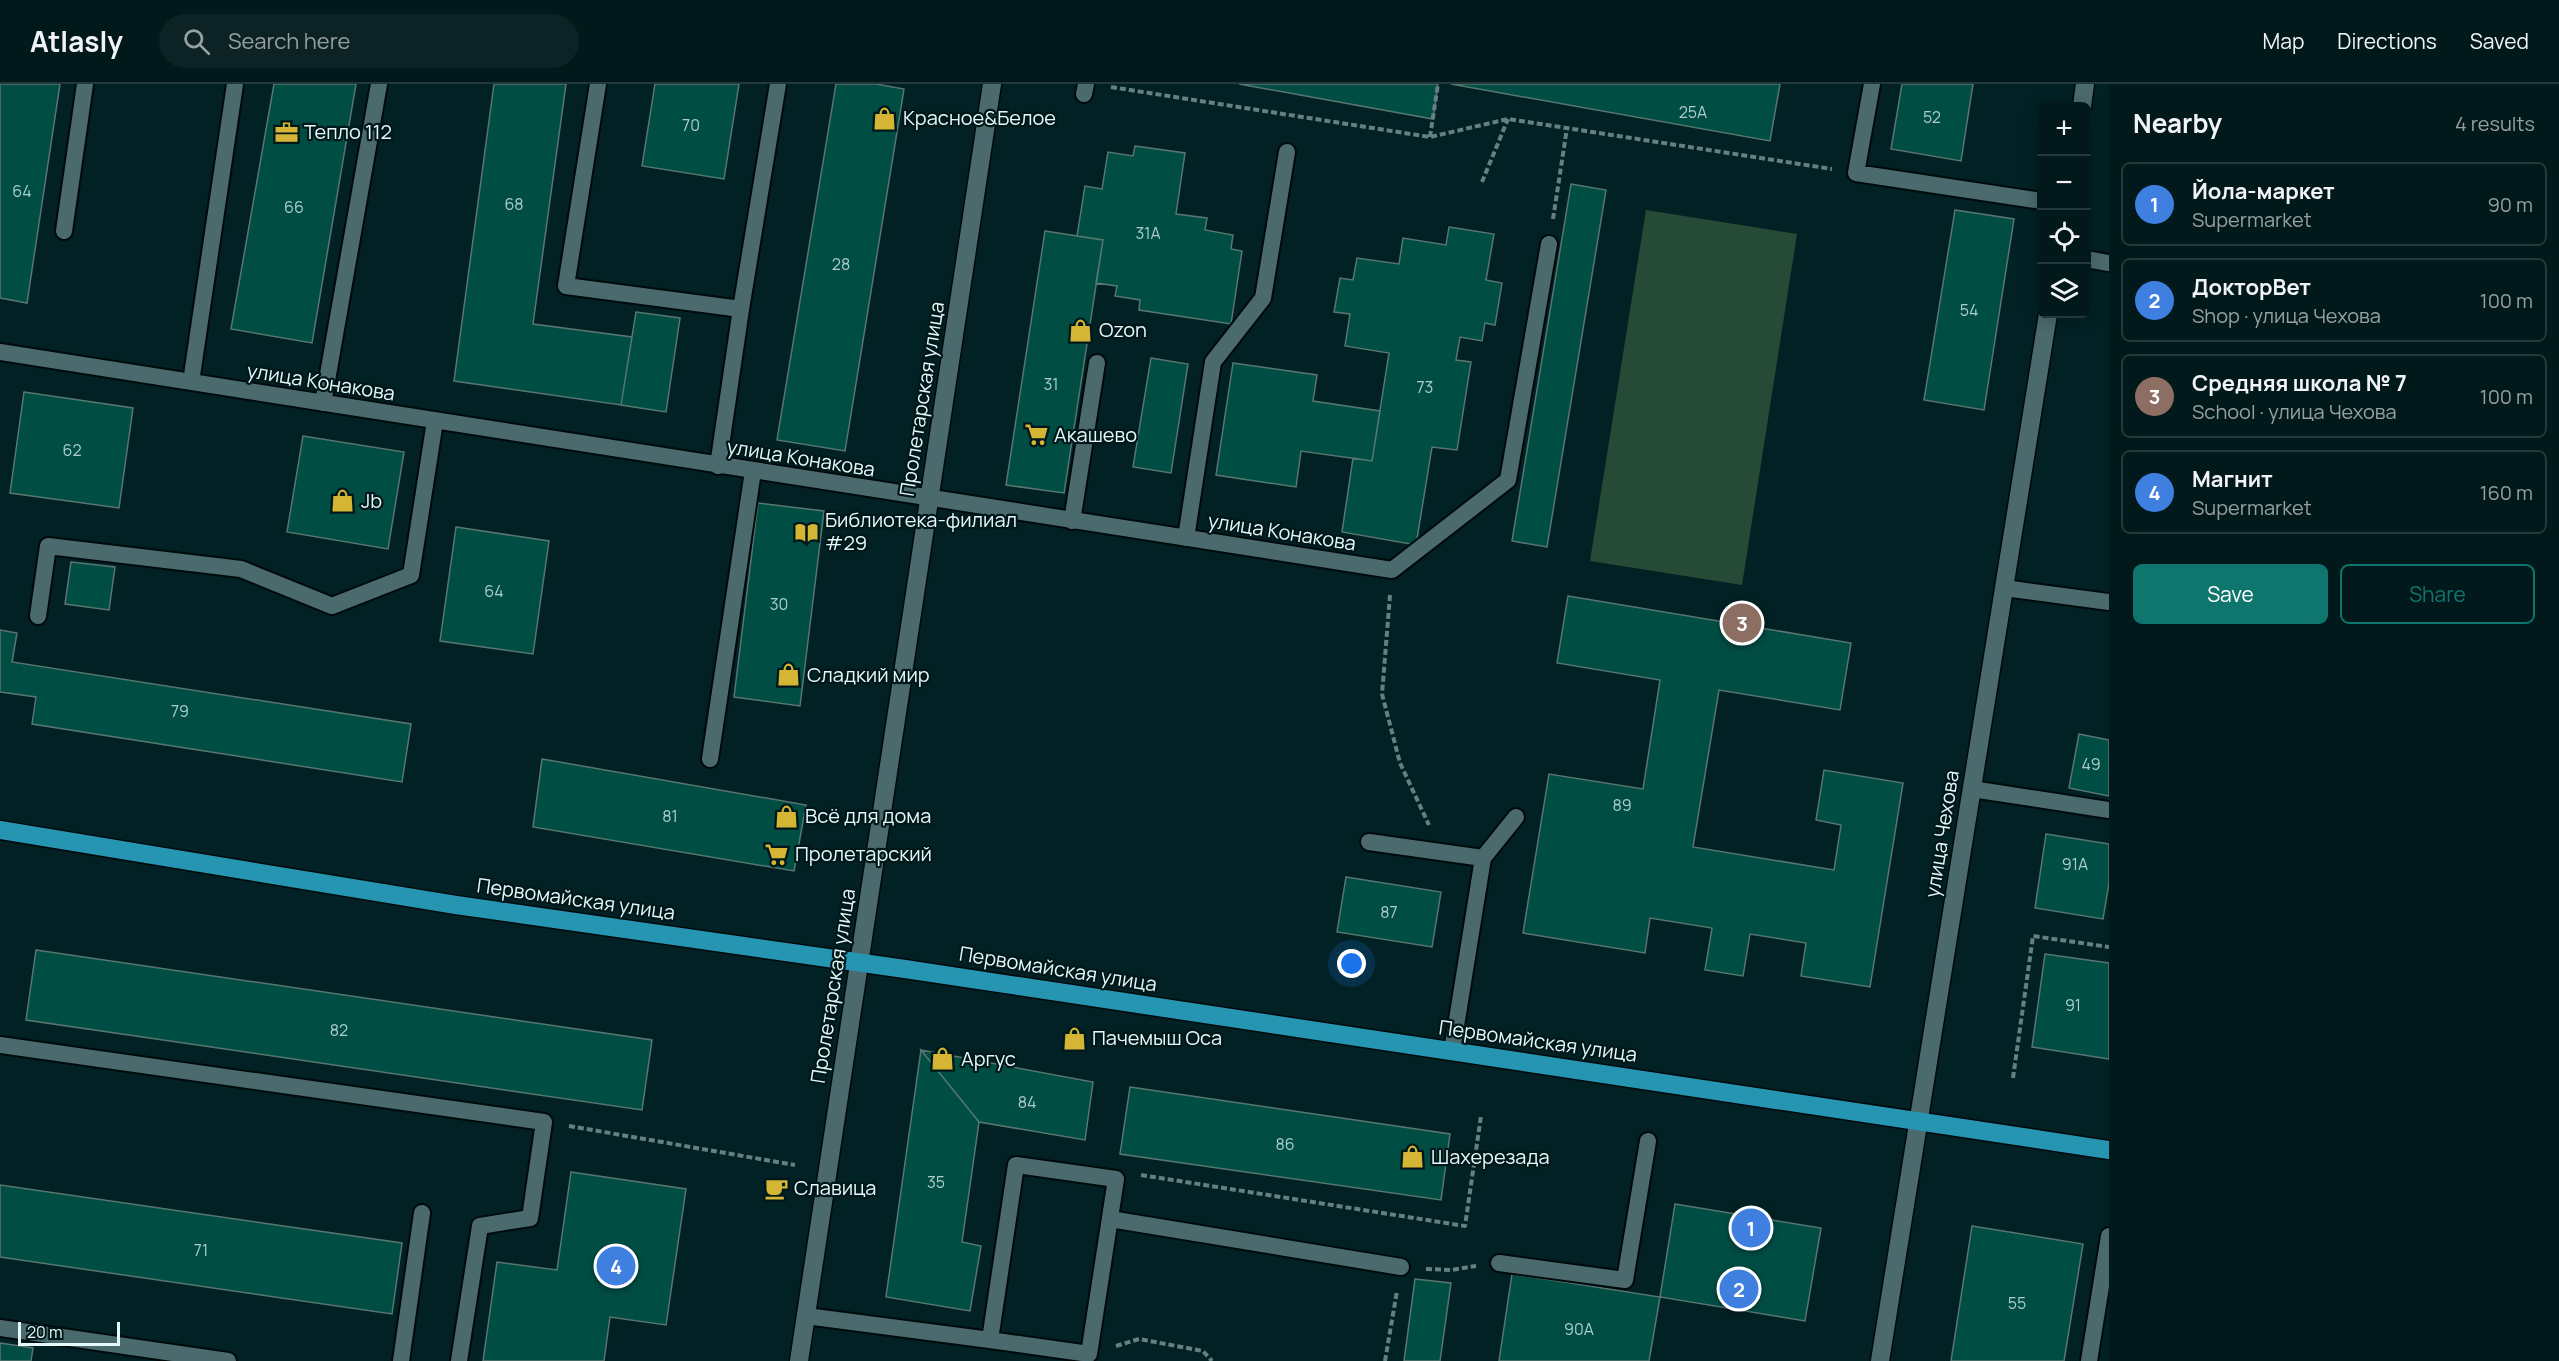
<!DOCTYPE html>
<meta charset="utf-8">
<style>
body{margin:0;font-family:Manrope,sans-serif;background:#0c2224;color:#f1f3f6}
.controls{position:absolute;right:18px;top:18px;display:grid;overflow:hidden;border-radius:9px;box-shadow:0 3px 15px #0003}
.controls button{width:54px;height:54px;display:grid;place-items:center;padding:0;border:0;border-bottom:2px solid #23383a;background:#02191b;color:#f1f3f6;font:30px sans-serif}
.scale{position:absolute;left:18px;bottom:15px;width:102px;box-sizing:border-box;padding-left:6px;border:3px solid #e6f8f9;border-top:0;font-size:16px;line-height:21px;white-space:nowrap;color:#e6f8f9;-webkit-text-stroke:4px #00181a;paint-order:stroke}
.you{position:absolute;left:1352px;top:880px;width:21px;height:21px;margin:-15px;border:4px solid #fff;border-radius:50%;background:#1a73e8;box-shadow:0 0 0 9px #1a73e833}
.badge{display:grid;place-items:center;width:39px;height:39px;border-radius:50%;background:#0f766e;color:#fff;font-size:20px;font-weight:700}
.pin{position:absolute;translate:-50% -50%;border:3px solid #fff;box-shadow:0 2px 6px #0006}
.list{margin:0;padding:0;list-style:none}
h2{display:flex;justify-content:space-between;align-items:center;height:78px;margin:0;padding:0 24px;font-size:26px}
h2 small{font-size:20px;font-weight:400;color:#96a0a3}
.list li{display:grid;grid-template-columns:39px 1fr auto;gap:18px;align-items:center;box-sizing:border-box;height:84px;margin:0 12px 12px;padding:0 12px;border:2px solid #23383a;border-radius:9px}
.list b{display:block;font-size:22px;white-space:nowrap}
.list p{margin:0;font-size:20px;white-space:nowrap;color:#96a0a3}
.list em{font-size:20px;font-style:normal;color:#96a0a3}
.actions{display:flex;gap:12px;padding:18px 24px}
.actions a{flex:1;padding:14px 0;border:2px solid #0f766e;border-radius:9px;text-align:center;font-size:21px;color:#0f766e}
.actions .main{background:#0f766e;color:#fff}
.icon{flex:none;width:33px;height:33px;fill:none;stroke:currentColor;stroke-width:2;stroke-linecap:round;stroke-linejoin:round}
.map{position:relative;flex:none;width:2109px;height:1277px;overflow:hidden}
header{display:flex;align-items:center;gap:36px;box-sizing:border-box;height:84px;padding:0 30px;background:#02191b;border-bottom:2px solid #23383a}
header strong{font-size:28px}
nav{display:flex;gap:33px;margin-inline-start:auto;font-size:21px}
.search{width:420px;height:54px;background:#0c2224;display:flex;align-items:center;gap:15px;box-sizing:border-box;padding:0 21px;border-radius:33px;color:#96a0a3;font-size:22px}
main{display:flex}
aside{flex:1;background:#02191b}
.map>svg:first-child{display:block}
</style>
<header>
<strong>Atlasly</strong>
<div class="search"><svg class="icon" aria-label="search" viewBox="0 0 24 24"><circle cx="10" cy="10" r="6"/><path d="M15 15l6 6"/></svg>Search here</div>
<nav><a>Map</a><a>Directions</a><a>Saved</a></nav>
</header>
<main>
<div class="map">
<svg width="2109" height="1277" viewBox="0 0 2109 1277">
<rect width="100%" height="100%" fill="#022124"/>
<path fill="#254b37" d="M1646,126l151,24 -55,351 -152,-24z"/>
<path fill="#004d44" stroke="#587670" stroke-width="1.5" d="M0,0h60l-33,219 -27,-5z
M274,0h82l-44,259 -81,-14z
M494,0h72l-33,240 99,13 -11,68 -167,-24z
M655,0h84l-15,95 -82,-13z
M836,0h40l28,5 -59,362 -68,-11z
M1239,0h199l-5,35z
M1451,0h329l-10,57z
M1902,0h71l-12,77 -70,-12z
M1135,62l50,7 -9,61 31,4 -2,12 28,5 -2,14 11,2 -11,73 -92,-14 1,-10 -25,-4 2,-10 -21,-3 7,-43 -26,-4 8,-50 17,3 6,-37 25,4z
M1571,100l35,6 -59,357 -35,-6z
M1955,126l59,9 -30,191 -60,-10z
M1449,143l45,7 -8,46 16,3 -7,42 -10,-2 -3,18 -22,-4 -4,23 15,2 -14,88 -25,-3 -16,98 -74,-13 11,-74 19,3 17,-108 -44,-7 5,-32 -16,-2 6,-34 13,2 4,-22 42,6 4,-26 43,7z
M1045,147l58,9 -39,253 -58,-8z
M636,228l44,6 -14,94 -45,-7z
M1151,274l37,6 -17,109 -38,-6z
M1233,279l84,12 -4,26 67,10 -8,50 -71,-10 -5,36 -80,-12z
M24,308l109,16 -14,100 -109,-15z
M303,352l101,16 -16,97 -101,-17z
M758,419l66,8 -24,195 -66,-9z
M456,443l93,14 -16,113 -93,-13z
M71,478l44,5 -6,43 -44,-6z
M1568,512l283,47 -11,67 -121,-20 -26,157 141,23 7,-45 -25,-5 8,-50 79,13 -33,204 -69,-11 5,-33 -56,-9 -7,42 -38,-6 7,-42 -62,-10 -5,35 -122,-20 26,-159 94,15 17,-109 -103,-17z
M0,546l17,3 -5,29 399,62 -9,58 -370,-58 4,-27 -36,-5z
M2079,650l30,6v56l-40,-8z
M542,675l264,46 -12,66 -261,-44z
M2046,750l63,10v39l-6,36 -68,-11z
M1346,793l95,15 -9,55 -95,-15z
M36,866l616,90 -10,70 -616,-90z
M2045,870l64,9v96l-77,-12z
M921,966l58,72 -17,120 19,4 -11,65 -84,-14z
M921,966l172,32 -8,58 -106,-18z
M1130,1003l320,47 -9,66 -321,-46z
M571,1088l115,17 -20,136 -56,-8 -6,44h-121l14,-99 60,8z
M0,1101l402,58 -10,71 -392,-57z
M1675,1120l146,24 -16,93 -145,-24z
M1972,1142l111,18 -19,117h-113z
M1512,1190l148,23 -11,64h-150z
M1415,1195l36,4 -11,78h-36z
M0,1259l33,5 -2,13h-31z"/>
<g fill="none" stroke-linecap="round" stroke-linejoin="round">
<defs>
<path id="service" d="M598,0l-32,202 175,23
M1872,0l-16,89 186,28
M1084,10l2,-10
M64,147l21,-147
M2086,175l23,4
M0,268l1392,218 116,-90 41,-236
M191,298l44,-298
M323,319l56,-319
M718,382l23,-157 37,-225
M1072,437l25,-158
M1186,454l27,-176 50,-64 24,-146
M2004,504l105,14
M38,532l10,-70 193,23 91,37 79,-31 24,-154
M710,675l43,-288
M1972,705l137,21
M1369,758l114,16
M0,961l544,77 -14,96 -50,8 -21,135
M1452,967l31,-193 33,-41
M1110,1135l291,48
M1499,1179l126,17 23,-139
M806,1232l184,24 26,-175 100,14 -27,175 -99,-14
M0,1244l228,33
M401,1277l21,-148
M2089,1277l20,-125"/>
<path id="tertiary" d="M2082,22l3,-22
M799,1277l193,-1277
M1880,1277l168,-1047"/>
<path id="primary" d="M0,746l456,75 449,64 1204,181"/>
</defs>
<use href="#service" stroke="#000a0c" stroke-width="20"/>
<use href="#tertiary" stroke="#000a0c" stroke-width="21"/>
<use href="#primary" stroke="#000a0c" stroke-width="21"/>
<path stroke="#667f82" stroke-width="4" stroke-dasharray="6 3" stroke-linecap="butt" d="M1111,3l319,50 78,-18 324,50
M1430,53l8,-53
M1482,98l26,-63
M1553,135l14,-91
M1390,511l-8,99 18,69 29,62
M2013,994l20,-142 76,11
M569,1042l226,39
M1141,1091l324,51 16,-110
M1426,1185l25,1 25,-4
M1116,1262l23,-7 64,12 9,10
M1385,1277l12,-70"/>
<use href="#service" stroke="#4b6a6d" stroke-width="16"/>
<use href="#tertiary" stroke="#4b6a6d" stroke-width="18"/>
<use href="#primary" stroke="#2595b1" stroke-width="18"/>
</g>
<defs>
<symbol id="shop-bare" viewBox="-9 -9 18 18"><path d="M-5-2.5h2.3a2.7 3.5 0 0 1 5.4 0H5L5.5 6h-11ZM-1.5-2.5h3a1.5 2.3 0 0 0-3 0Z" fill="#d5b534" stroke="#00181a" stroke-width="2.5" paint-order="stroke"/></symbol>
<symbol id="office-bare" viewBox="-9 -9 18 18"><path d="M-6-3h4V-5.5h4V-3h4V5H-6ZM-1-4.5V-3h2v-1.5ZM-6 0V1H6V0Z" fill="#d5b534" stroke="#00181a" stroke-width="2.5" paint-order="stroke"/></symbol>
<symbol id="supermarket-bare" viewBox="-9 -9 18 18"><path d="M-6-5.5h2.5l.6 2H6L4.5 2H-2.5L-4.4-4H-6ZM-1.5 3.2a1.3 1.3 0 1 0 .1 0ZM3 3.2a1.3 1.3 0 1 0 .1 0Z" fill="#d5b534" stroke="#00181a" stroke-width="2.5" paint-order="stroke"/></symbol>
<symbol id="library-bare" viewBox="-9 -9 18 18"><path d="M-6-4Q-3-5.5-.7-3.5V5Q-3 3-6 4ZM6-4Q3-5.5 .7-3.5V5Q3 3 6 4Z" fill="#d5b534" stroke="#00181a" stroke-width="2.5" paint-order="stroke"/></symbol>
<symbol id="cafe-bare" viewBox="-9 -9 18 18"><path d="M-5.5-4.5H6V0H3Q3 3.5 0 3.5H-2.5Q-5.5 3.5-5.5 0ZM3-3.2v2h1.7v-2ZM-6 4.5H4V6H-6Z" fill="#d5b534" stroke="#00181a" stroke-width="2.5" paint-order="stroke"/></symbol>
</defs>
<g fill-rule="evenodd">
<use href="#shop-bare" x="868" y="18" width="33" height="33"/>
<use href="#office-bare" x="270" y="32" width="33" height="33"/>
<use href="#shop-bare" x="1064" y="230" width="33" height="33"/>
<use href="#supermarket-bare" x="1020" y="334" width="33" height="33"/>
<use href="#shop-bare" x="326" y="400" width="33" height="33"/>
<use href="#library-bare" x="790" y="432" width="33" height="33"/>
<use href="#shop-bare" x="772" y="574" width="33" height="33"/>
<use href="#shop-bare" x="770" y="716" width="33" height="33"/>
<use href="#supermarket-bare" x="760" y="754" width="33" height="33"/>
<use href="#shop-bare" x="1058" y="938" width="33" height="33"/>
<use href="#shop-bare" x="926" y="958" width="33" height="33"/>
<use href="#shop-bare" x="1396" y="1056" width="33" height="33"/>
<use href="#cafe-bare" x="760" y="1088" width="33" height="33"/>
</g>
<g text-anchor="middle" stroke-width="4.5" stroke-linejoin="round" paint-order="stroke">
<g font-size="16" fill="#accdcc">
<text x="1693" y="34">25А</text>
<text x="1932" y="39">52</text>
<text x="691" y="47">70</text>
<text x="22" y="113">64</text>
<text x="514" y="126">68</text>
<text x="294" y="129">66</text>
<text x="1148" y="155">31А</text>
<text x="841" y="186">28</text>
<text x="1969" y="232">54</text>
<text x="1051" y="306">31</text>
<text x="1425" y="309">73</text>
<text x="72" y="372">62</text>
<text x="494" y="513">64</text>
<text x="779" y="526">30</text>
<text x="180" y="633">79</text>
<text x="2091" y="686">49</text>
<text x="1622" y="727">89</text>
<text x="670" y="738">81</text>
<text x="2075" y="786">91А</text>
<text x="1389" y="834">87</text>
<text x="2073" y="927">91</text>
<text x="339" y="952">82</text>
<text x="1027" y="1024">84</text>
<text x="1285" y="1066">86</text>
<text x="936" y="1104">35</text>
<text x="201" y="1172">71</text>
<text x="2017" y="1225">55</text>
<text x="1579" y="1251">90А</text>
</g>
<g font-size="20" fill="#e6f8f9" stroke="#00181a" text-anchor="start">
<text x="903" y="41">Красное&amp;Белое</text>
<text x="304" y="55">Тепло 112</text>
<text x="1099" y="253">Ozon</text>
<text x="1054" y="358">Акашево</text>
<text x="361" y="424">Jb</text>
<text x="825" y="443">Библиотека-филиал<tspan x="825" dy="23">#29</tspan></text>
<text x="807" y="598">Сладкий мир</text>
<text x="805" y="739">Всё для дома</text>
<text x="795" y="777">Пролетарский</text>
<text x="1092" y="961">Пачемыш Оса</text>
<text x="961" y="982">Аргус</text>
<text x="1431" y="1080">Шахерезада</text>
<text x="794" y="1111">Славица</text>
</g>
<g font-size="20" fill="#e6f8f9" stroke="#00181a">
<text transform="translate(321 298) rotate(9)" y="7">улица Конакова</text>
<text transform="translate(922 315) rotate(-81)" y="7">Пролетарская улица</text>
<text transform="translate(801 374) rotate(9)" y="7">улица Конакова</text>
<text transform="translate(1282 448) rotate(9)" y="7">улица Конакова</text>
<text transform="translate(1942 750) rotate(-81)" y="7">улица Чехова</text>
<text transform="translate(576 815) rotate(8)" y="7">Первомайская улица</text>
<text transform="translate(1058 885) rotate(9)" y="7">Первомайская улица</text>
<text transform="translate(833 902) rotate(-81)" y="7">Пролетарская улица</text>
<text transform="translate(1538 957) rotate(8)" y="7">Первомайская улица</text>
</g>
</g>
</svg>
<div class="controls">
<button>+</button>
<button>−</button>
<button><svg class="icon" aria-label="locate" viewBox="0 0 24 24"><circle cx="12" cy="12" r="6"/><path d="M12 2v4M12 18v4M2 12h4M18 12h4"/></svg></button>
<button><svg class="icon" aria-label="layers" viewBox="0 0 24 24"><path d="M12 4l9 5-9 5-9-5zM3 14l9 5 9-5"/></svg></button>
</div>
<div class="scale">20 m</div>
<div class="you"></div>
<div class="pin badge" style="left:1751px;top:1144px;background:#3f7fe0">1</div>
<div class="pin badge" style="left:1739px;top:1205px;background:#3f7fe0">2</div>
<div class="pin badge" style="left:1742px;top:539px;background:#8d6e63">3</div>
<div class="pin badge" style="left:616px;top:1182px;background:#3f7fe0">4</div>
</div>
<aside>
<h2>Nearby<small>4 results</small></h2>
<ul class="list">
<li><span class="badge" style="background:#3f7fe0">1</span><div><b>Йола-маркет</b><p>Supermarket</p></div><em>90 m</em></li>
<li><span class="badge" style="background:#3f7fe0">2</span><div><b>ДокторВет</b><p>Shop · улица Чехова</p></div><em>100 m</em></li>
<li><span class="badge" style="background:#8d6e63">3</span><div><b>Средняя школа № 7</b><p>School · улица Чехова</p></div><em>100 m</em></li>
<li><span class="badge" style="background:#3f7fe0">4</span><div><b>Магнит</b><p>Supermarket</p></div><em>160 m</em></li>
</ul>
<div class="actions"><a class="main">Save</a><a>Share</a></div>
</aside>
</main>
